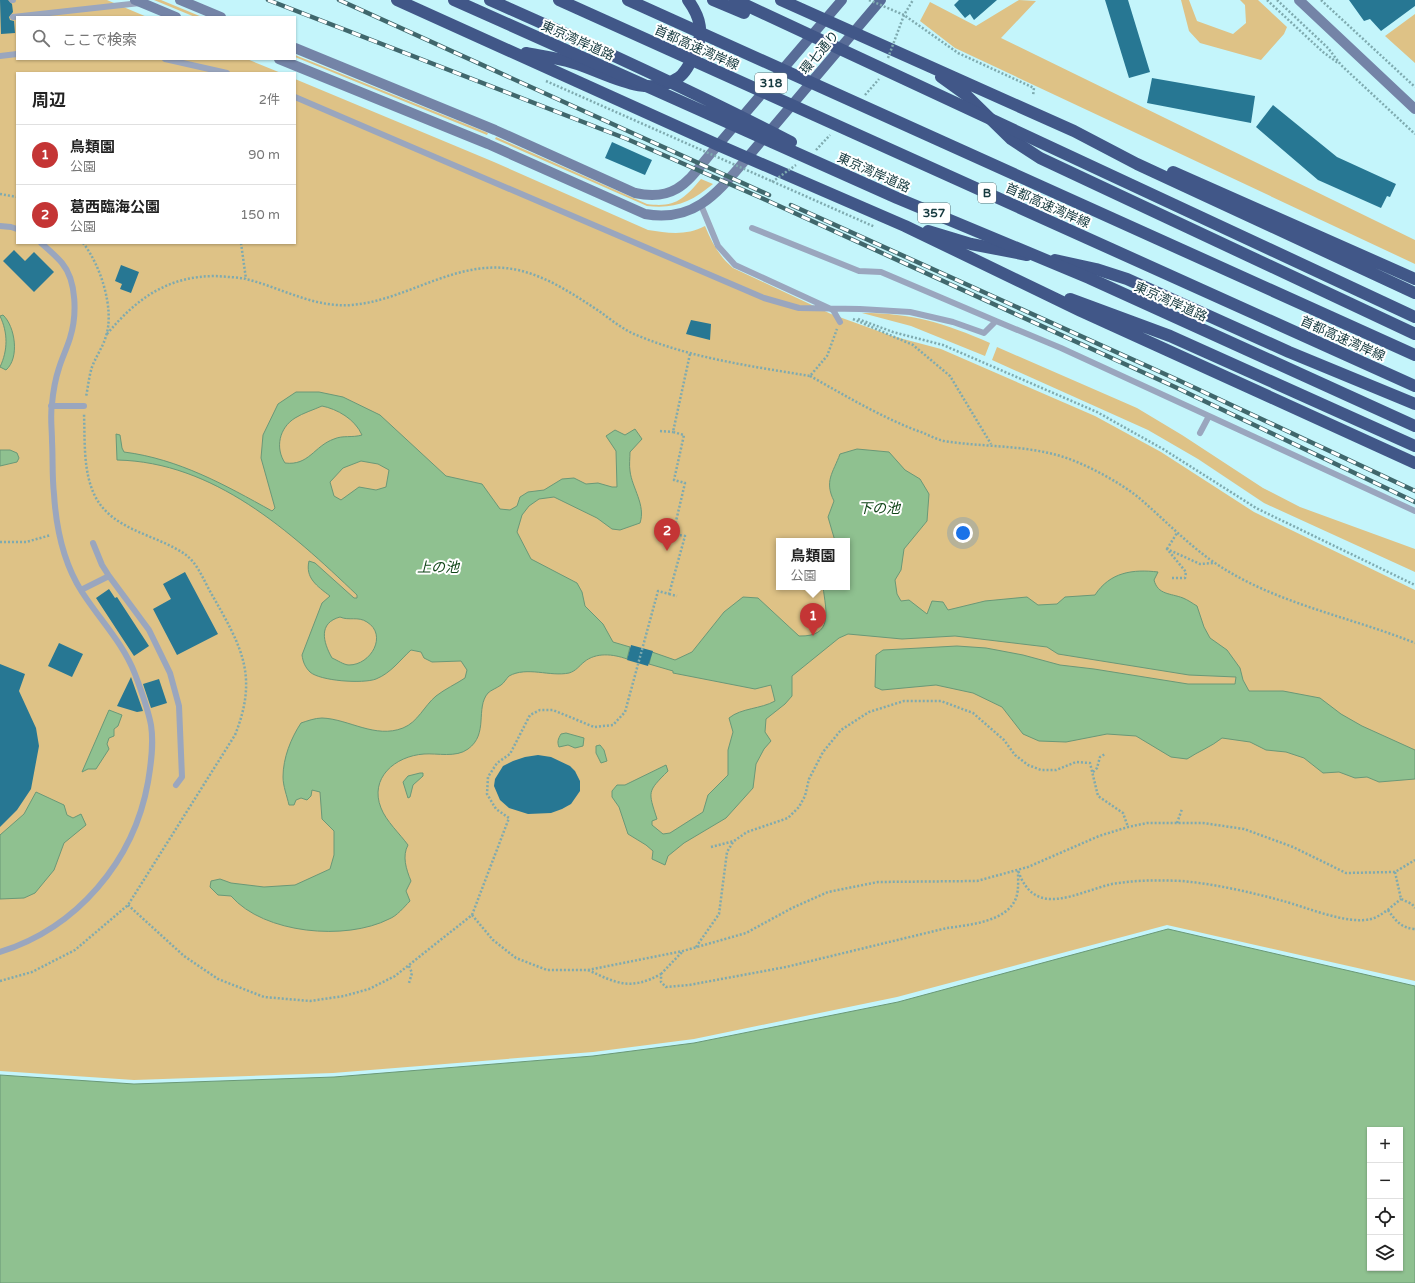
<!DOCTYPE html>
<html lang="ja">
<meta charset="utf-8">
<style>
body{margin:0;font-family:"Varela Round","Noto Sans JP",sans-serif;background:#f2f2f2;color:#222}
.controls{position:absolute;right:12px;bottom:12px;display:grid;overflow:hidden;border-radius:0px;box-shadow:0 1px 3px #0004}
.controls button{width:36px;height:36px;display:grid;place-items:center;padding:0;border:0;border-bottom:1px solid #e0e0e0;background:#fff;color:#222;font:20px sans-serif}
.you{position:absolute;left:963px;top:533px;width:14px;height:14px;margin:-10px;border:3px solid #fff;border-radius:50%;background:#1a73e8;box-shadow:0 0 0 6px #1a73e833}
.badge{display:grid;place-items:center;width:26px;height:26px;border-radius:50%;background:#c43535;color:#fff;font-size:13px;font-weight:700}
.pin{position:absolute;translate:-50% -33px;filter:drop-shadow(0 1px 2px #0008)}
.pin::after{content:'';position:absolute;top:21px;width:14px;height:12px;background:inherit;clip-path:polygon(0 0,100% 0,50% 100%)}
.popup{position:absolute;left:776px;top:538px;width:74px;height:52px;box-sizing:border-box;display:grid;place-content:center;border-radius:0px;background:#fff;filter:drop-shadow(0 1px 3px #0005);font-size:13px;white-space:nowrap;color:#767676}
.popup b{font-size:15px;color:#222}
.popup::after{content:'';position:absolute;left:50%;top:100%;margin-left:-8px;border:8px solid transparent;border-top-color:#fff}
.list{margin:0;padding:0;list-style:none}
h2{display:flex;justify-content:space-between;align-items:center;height:52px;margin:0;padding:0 16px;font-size:17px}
h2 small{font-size:13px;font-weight:400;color:#767676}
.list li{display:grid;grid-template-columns:26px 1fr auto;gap:12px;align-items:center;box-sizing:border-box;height:60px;padding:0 16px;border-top:1px solid #e0e0e0}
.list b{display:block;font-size:15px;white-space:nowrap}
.list p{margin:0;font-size:13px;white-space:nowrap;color:#767676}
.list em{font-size:13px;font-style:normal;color:#767676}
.icon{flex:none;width:22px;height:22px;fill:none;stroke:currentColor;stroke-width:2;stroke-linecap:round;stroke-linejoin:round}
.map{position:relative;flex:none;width:1415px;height:1283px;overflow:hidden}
.search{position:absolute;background:#fff;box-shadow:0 1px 3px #0004;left:16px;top:16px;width:280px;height:44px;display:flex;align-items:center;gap:10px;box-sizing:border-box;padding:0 14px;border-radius:0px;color:#767676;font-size:15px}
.panel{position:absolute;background:#fff;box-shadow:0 1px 3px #0004;left:16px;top:72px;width:280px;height:172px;border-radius:0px}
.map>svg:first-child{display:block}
</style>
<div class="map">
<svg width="1415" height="1283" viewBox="0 0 1415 1283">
<rect width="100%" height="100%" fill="#c4f5fb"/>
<path fill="#dec286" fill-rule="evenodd" d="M0,0h107l40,17h-130v42h230l34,14h-264v170h278v-164l199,83 154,68c20,3 38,6 57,-4 7,17 14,30 28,42l98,46 61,22 49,13 154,67 66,36 93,60 161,78v391l-248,-56 -270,72 -203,42 -101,13 -260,21 -199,7 -134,-9zM779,541h68v46h-68z
M154,0h7l41,17h-7z
M1019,0l17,1 -35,37 414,202v24l-460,-216 -35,-27 10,-19 46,24z
M1181,0h8l8,21 36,13 13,-11 -1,-18 -5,-5h18l29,27 -3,7 -23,26 -61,-17 -11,-12z
M1415,14v49l-30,-27z
M295,55l193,78 -1,2 -192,-78z
M496,137l151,67c28,4 37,-5 54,-25l12,5c-22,18 -37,25 -66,22l-152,-67z
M862,313c51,0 82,10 128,30l-5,13 -74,-30z
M997,347l140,61 45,27 81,53 37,19 115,42v23l-151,-69 -66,-44 -50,-29 -156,-70z"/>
<path fill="#8fc190" stroke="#6a9877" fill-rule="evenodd" d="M3,315c12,11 17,43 3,55l-6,-3c8,-17 8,-34 0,-51z
M296,392h23l24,5 37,18 66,61 36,8 18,25 10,1 7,-4 3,-9 8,-5 16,-2 18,-11 12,-1 12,6 12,-1 14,4h5l-1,-36 -10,-15 9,-6 10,5 10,-6 7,10 -12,13c0,6 -1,13 0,19 2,17 16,34 10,52l-20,7 -8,-1 -15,-11 -43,-21 -15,2 -10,7 -7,9 -5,17 14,27 46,24 5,9 3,14 18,18 10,18 17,5 -3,12c-14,-5 -31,-7 -43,3 -5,4 -8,9 -15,11 -19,4 -42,-7 -60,3 -3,3 -5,7 -8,9 -4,3 -10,5 -13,8 -13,15 1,41 -20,56 -12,9 -31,4 -44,5 -29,2 -55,24 -43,54 5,13 19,26 27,37 -6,11 -2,24 3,36l-5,10 4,10c-6,6 -13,15 -21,18 -43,22 -125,15 -158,-23l-13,-1 -8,-8 1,-6 9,-2 11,4 33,4 31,-2 35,-16 4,-14v-24l-12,-12 -2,-27 -8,-2 -1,6 -4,4 -6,-2 -5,2 -2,5h-5c-2,-9 -6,-19 -6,-28 0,-19 8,-39 18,-54 6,-2 14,-5 21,-5 27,1 53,21 81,10 15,-6 21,-22 33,-32 9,-7 20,-12 29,-18l2,-8 -6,-9 -29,1 -8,-4 -3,-6 -10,-2c-11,10 -20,23 -35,29 -13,5 -56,2 -66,-7 -5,-5 -7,-10 -8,-17l20,-52 8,-7c-13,-10 -25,-18 -21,-35l6,2 39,35h3v-3c-67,-64 -143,-133 -240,-135l-1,-26 4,1 2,13 2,4c55,7 101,33 148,59l3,-3 -14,-50 2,-23 15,-31zM322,406c15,3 33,13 40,29 -10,3 -19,0 -28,4 -20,7 -25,27 -49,24 -10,-15 -6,-35 10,-45 8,-5 18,-8 27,-12zM361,461l17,3 11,6 -3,17 -10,3 -17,-3 -18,13 -7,-4 -4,-14 13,-14zM340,617c9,4 18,-1 27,5 21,13 4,43 -18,43 -5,0 -12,-5 -17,-7 -9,-16 -14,-35 8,-41z
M857,449l32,3 16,18 15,9 9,15 -2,27 -23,28 -3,21 -6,10 2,14 4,7 8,-1 18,14 5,-13 11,1 5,8 37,-9 42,-4 11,8 19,-1 8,-7 30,-2c15,-23 38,-26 63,-23l-4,8c4,15 16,13 29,18 5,2 9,5 14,8l7,21 6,11 17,12 13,18 3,12 6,11h34l37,7 21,16 21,12 53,24v29l-36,3 -12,-5 -12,1 -16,-6 -16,1 -19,-15 -18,-6 -20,-2 -16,-8 -28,-4c-11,9 -23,13 -35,21l-16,-2 -35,-21 -29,-2 -41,8 -27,-1 -16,-7 -21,-27 -29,-14 -37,-8 -54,5 -7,-3 1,-32 7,-5 74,-4 29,2 37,7 37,10 34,4 94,15h47l1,-7 -47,-2 -131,-21 -11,-7 -92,-11 -53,3 -54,-5 -9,4 -47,38v20l-7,8 -19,15 -1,13 6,9 -7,8 -8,15 -3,24 -27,30 -42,25 -16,13 -3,9 -13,-6 1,-8 -7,-6 -18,-11 -9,-27 -7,-10v-6l5,-6h8l41,-20 2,6c-21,21 -20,20 -11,48l-5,2v4l11,9 7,-1 33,-21 5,-17 20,-20v-25l5,-18 -4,-14c12,-10 32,-9 46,-17l-4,-16 -16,4 -82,-16v-2l-24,-7 3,-12 23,8 17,-8 32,-40 19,-15 15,1 41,38c35,1 27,-25 24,-49h24v-46h-12l-7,-24 6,-16c-10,-20 -1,-28 6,-47z
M0,450h10l7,3 2,5 -2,4 -17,4z
M109,710l13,5 -4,11 -4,3v7l-5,2 -2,6 2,5 -13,20h-8l-6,3z
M566,733l18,5 -1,8 -8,2 -7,-3 -9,2c-2,-5 -1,-8 2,-13z
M600,745l4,5 3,11 -6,2 -5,-10v-7z
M420,773h3v3l-10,9 -3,12 -2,1 -5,-16 5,-6z
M36,792l28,13 3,10 6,3 8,-4 5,11 -22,18 -10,27 -19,23 -11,5 -24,1v-64l24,-21z
M1168,929l247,57v297h-1415v-208l134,9 200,-7 259,-21 101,-13 204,-41zM1370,1130h30v138h-30z"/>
<path fill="#277793" d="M0,0h8l4,4 1,8 -4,5 1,3 4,1 1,12 -14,1z
M959,0h38l-23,20 -4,-6 -5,4 -11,-13z
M1105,0h23l22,72 -21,6z
M1349,0h66v6l-34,25 -11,-12 -6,2z
M1152,78l103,18 -4,27 -104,-20z
M1273,105l64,52 59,27 -6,13 -3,-1 -6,12 -63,-28 -62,-53z
M612,142l40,18 -7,15 -40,-17z
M14,250l11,11 9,-9 20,20 -20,20 -31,-31z
M121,265l18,7 -8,21 -11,-4 2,-5 -7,-3z
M691,320l20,4 -1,16 -24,-6z
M185,572l33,62 -41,21 -24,-46 18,-10 -8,-15z
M109,589l6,9 2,-1 32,49 -15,10 -38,-58z
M59,643l24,11 -11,23 -24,-11z
M631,645l22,6 -5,15 -21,-6z
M0,664l25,10 -6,17 17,37 3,18 -8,43 -14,21 -17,17z
M131,677l12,34 -6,1 -20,-6z
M159,679l8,24 -16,5 -8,-24z
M538,755l13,2 19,9 5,5 5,10v10l-9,13 -9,5 -11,4 -23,1 -19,-6 -9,-8 -6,-14 1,-7 8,-13 10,-5 12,-4z"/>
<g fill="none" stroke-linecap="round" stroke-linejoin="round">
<path stroke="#7eaaaf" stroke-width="2.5" stroke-dasharray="2 2" stroke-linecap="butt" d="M1267,0l56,52 15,11
M1277,0l51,48 13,17 74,69
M1321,0l94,87
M0,194l17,3
M83,243c17,21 32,66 23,93 -3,11 -10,20 -14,31 -3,9 -4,20 -6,30
M241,243l5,36
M853,319l60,26 37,31 41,68
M858,319l35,13 50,13 154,67 66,37 93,59 159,77
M107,334c30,-36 61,-58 109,-58 10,1 21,1 30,3 36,9 68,29 106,26 57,-5 106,-48 166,-35 30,7 55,24 81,41 11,8 22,17 35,23 56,24 116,32 176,42l17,-20 10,-27
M810,376c36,20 71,41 108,55 9,3 17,8 26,10 44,7 91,3 133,21 21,9 43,21 61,35 26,22 49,47 77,66 61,41 133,53 200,80
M660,431l13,1
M664,532l9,2
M0,542h26l25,-7
M1167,549l10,-16
M1172,578h13l1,-6 -19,-23 33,15 14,-1
M669,594l8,2
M1093,772l4,-4 3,-11 5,-3
M1177,823l5,-14
M711,847l23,-6 13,-9 41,-14 11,-11 6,-11 4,-17 14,-27 18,-22 28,-18 35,-11h37l32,12 31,27 11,15 13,10 13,5h15l20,-8 14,1 8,33 25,17 5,14
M1395,872l6,27 11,5 3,4
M128,905l56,51 34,23 46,18 46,4 34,-5 25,-7 26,-13 77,-61 37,-97 -13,-9 -9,-15 1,-17 9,-14 13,-9 20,-39 10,-5h13l41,17 19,-2 12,-13 33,-121 11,3 16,-58 -12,-2 12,-51 -11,-3 10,-45 -11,-3 17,-78
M1388,910c8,11 13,18 27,19
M472,915l21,25 23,18 31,12h41l95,-19 63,-18 46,-25 36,-16 50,-10 99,-1 51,-14 71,-31 29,-9 19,-4h56l41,6 49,18 53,26 49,-1 20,-12
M696,947l23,-33 8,-62 6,-10
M409,966l3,7 -3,10
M588,970c28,13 42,21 73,4v8l5,5 23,-2 97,-18 161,-39c21,-3 60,-6 69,-30 3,-8 2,-19 2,-28 16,50 59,22 94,14 23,-4 46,-4 70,-3 33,3 68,11 101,20 23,6 64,24 88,18 11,-3 21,-13 30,-20
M661,974l22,-23
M0,981l32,-9 43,-22 53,-45 107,-170c24,-60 6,-89 -24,-142 -7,-12 -13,-29 -25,-38 -29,-21 -75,-24 -92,-61 -11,-24 -9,-54 -10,-80"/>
<path stroke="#9aa6be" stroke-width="6" d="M12,0h1
M13,17l127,-14
M0,56l17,-2
M165,59l62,14
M295,97l469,201 35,10 61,1 50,3 43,10 31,11 12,-12 65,27 148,68 -9,17
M701,205l17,41 17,19 98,45 7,12
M0,226l11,1 6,2
M752,228l107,43 22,1 115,49
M51,406h33
M1209,416l206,95
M93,543l9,22 7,11 40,54 21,43 9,33 3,71 -6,8
M81,590l28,-14
M0,952c77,-24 134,-91 148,-170 3,-18 6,-38 3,-57 -3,-16 -10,-35 -16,-51 -12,-31 -35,-54 -53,-82 -18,-28 -26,-65 -28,-98 -2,-17 -1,-35 -2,-53 0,-12 -2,-25 0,-37 1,-11 3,-24 7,-36 3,-10 8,-20 11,-30 7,-22 7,-57 -8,-75 -6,-7 -14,-14 -21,-20"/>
<path stroke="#7484a7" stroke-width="10" d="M135,0l41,17
M180,0l41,17
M1299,0l116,109
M295,48l200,82 140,63c46,10 56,-18 83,-48
M279,59l209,85 157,70c50,9 73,-22 102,-56"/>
<path stroke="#586c97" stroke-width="10" d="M718,145l124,-145
M747,158l134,-158"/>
<path stroke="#415788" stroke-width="12" d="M397,0l321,145 187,81 176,85 334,152
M781,0l293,131 63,33 278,129
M526,53c16,3 32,5 48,10 31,9 72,37 104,15 8,-5 13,-17 17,-25 9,-20 6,-35 -7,-53
M941,77l25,18 45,44 29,19 375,176
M1173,172l242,107
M928,231l43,13 56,11
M1055,260l41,9 31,10 162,73 126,52
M1070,299l100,37 245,110"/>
<defs>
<path id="rail" d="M268,0l359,139 139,61 409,187 240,115
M339,0l430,195
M791,205l387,175 237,111"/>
</defs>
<use href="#rail" stroke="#40676c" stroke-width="4.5"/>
<use href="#rail" stroke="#fff" stroke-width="3" stroke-dasharray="9" stroke-linecap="butt"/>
<path stroke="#7eaaaf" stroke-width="2.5" stroke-dasharray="2 2" stroke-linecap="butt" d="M869,0l35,15 54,38 76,35 -1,8
M888,58l16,-43 9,-15
M546,81l329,146
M865,95l14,-16
M816,150l14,-15
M772,182l24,-17"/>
<path stroke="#415788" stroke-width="12" d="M454,0l443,198 192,80 326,148
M490,0c102,45 203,91 301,142
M559,0l856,386
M628,0l787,355
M713,0l31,13
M735,0l680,317"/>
</g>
<g text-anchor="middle" stroke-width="4" stroke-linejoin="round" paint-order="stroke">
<g fill="#fff" stroke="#5b7478" stroke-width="1">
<rect x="755" y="73" width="32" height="20" rx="3"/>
<rect x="978" y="183" width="18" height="20" rx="3"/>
<rect x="918" y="203" width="32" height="20" rx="3"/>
</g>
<g font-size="12" font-weight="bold" fill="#15393e">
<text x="771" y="87">318</text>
<text x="987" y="197">B</text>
<text x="934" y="217">357</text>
</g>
<g font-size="13" fill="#15393e" stroke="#fff">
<text transform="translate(578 40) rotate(24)" y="5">東京湾岸道路</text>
<text transform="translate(697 47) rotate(24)" y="5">首都高速湾岸線</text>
<text transform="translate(819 52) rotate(-50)" y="5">環七通り</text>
<text transform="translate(874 172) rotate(24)" y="5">東京湾岸道路</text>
<text transform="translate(1048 205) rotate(24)" y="5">首都高速湾岸線</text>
<text transform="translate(1171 301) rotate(24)" y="5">東京湾岸道路</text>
<text transform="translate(1343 338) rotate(24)" y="5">首都高速湾岸線</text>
</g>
<g font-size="14" font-style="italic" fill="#0f4517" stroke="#fff">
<text x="879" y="513">下の池</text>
<text x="438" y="572">上の池</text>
</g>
</g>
</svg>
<div class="controls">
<button>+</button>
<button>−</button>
<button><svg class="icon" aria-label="locate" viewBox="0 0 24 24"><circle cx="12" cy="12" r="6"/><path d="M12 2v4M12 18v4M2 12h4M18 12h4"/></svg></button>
<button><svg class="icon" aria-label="layers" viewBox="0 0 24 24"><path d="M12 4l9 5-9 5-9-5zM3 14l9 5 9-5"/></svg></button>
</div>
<div class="you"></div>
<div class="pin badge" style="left:813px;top:636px">1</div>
<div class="popup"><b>鳥類園</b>公園</div>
<div class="pin badge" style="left:667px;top:551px">2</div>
<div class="search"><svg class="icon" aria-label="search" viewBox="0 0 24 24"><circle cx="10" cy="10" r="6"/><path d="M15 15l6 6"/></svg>ここで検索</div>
<section class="panel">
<h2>周辺<small>2件</small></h2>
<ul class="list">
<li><span class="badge">1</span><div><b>鳥類園</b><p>公園</p></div><em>90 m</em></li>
<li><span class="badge">2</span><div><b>葛西臨海公園</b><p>公園</p></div><em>150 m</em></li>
</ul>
</section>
</div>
